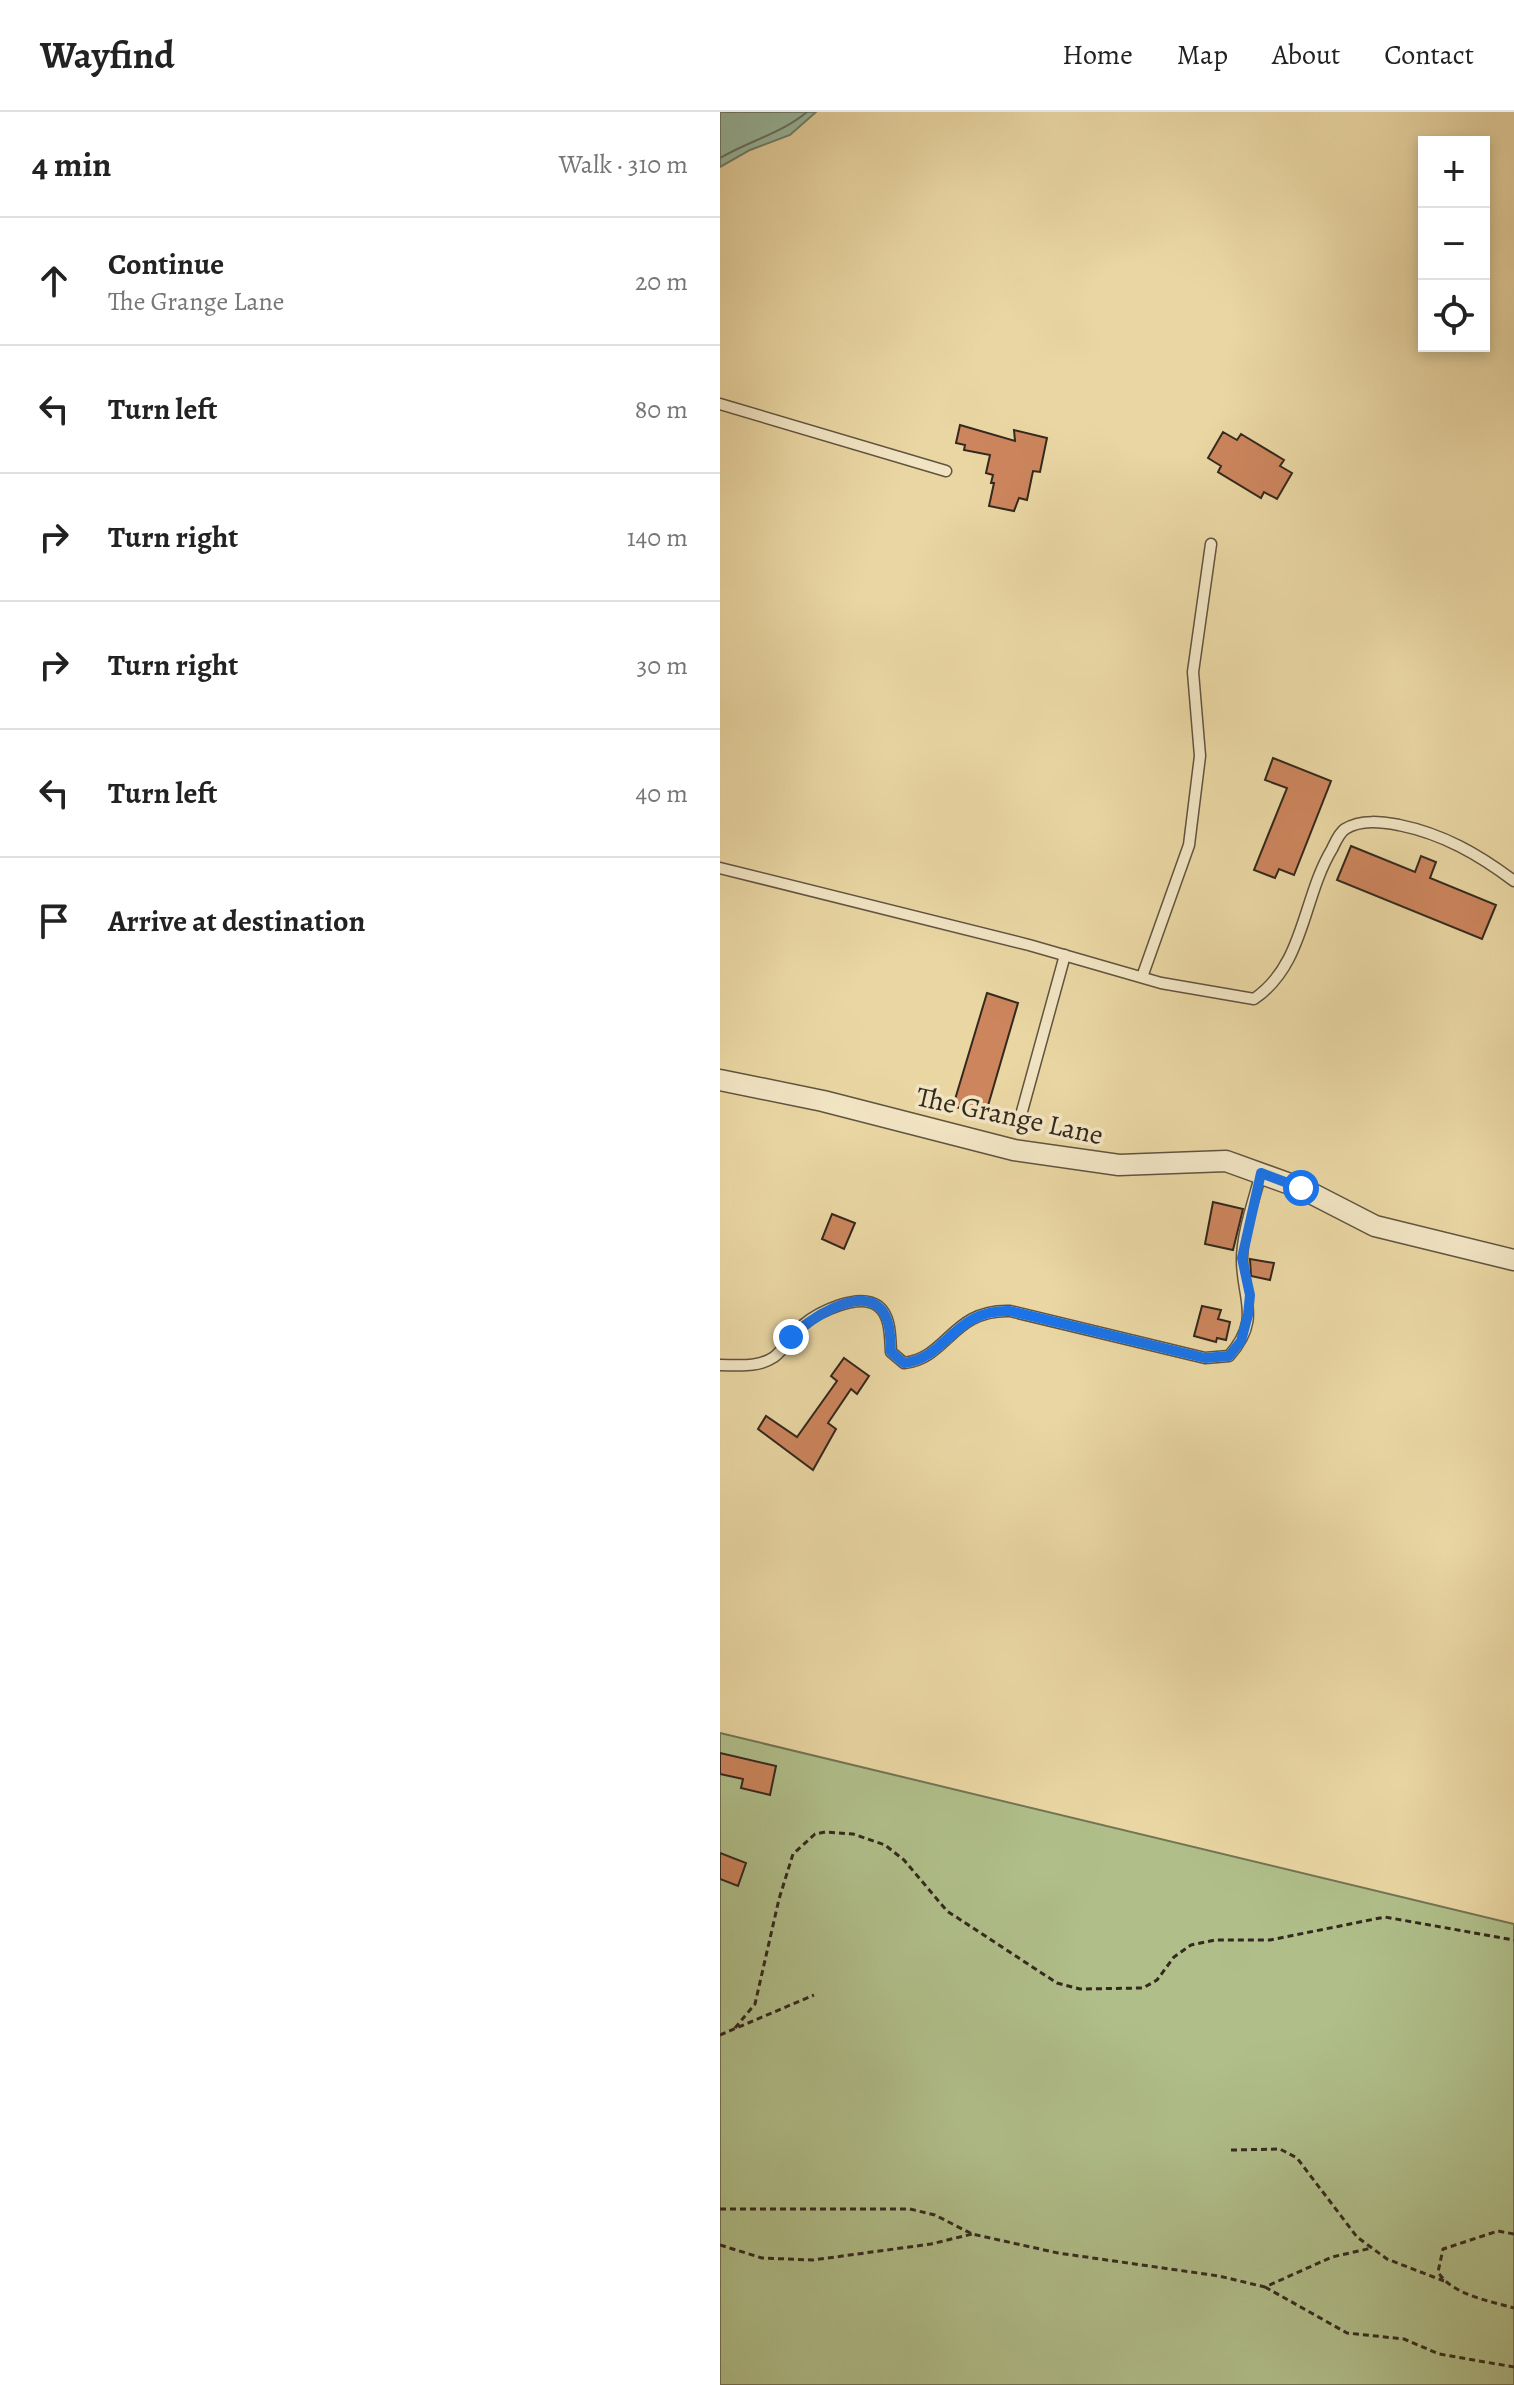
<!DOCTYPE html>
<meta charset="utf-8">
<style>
body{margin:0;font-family:Alegreya,serif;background:#f2f2f2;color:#222}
.controls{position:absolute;right:24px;top:24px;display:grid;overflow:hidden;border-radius:0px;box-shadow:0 4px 12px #0003}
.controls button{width:72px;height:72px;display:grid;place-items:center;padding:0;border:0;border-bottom:2px solid #e0e0e0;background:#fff;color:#222;font:40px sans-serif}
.stop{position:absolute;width:24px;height:24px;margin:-18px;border:6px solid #1a73e8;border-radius:50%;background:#fff}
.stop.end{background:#1a73e8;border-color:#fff;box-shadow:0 2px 8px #0008}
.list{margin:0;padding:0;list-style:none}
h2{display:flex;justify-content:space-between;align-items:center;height:104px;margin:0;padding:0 32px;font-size:34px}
h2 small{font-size:26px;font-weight:400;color:#767676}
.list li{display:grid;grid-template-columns:52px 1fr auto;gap:24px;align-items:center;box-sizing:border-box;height:128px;padding:0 32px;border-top:2px solid #e0e0e0}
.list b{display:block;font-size:30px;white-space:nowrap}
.list p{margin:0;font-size:26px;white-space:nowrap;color:#767676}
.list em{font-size:26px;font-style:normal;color:#767676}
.icon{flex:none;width:44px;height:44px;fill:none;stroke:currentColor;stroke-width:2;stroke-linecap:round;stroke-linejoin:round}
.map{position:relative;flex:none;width:794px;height:2273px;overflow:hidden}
header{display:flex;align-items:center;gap:48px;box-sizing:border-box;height:112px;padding:0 40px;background:#fff;border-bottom:2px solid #e0e0e0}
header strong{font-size:38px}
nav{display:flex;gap:44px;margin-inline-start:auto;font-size:28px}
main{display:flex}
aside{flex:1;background:#fff}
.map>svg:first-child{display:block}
</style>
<header>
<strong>Wayfind</strong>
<nav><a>Home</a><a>Map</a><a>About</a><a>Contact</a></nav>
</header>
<main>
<aside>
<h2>4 min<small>Walk · 310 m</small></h2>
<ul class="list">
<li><svg class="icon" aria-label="ahead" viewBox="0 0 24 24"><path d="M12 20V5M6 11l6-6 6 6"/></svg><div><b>Continue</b><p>The Grange Lane</p></div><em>20 m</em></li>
<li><svg class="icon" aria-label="left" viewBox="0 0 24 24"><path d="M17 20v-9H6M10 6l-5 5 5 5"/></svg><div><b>Turn left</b></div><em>80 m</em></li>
<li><svg class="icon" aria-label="right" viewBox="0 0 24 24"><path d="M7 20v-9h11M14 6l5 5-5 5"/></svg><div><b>Turn right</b></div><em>140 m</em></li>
<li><svg class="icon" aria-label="right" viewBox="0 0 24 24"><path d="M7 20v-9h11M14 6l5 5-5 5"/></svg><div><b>Turn right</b></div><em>30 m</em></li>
<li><svg class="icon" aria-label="left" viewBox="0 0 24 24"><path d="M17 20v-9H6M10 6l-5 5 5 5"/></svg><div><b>Turn left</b></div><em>40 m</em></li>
<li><svg class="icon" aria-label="arrive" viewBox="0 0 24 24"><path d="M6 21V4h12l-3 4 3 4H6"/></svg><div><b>Arrive at destination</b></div></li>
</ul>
</aside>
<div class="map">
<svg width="794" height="2273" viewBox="0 0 794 2273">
<rect width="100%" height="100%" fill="#e9d6a3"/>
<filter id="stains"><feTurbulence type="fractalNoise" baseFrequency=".0025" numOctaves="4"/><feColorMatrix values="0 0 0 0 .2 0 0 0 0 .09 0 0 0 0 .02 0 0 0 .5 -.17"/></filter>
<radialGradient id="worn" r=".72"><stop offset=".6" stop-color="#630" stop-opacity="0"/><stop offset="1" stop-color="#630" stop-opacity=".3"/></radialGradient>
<path fill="#b0bf8a" stroke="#727454" stroke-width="2" d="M0,1621l794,191v461h-794z"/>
<path fill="#98baa2" stroke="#70806d" stroke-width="2" d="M0,0h96l-26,23 -40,15 -30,17z"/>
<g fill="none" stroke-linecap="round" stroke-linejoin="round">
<path stroke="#667260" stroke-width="2" d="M0,46c29,-17 62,-25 87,-46"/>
</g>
<path fill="#cc855d" stroke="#33291e" stroke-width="2" d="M240,313l55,16 -1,-11 33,8 -7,34 -7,-1 -6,29 -8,-2 -5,13 -25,-5 5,-23h-3l2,-8 -7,-2 4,-18 -26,-5 1,-5 -9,-2z
M503,320l14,8 4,-6 43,26 -4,6 12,7 -15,26 -13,-7 -3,6 -43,-26 3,-6 -13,-8z
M553,646l58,23 -37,94 -15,-6 -4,9 -21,-8 33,-82 -22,-8z
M631,734l64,26 6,-16 15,6 -6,16 66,27 -14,34 -145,-59z
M267,881l31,10 -33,113 -32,-10z
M493,1090l30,7 -10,41 -28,-6z
M112,1102l23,9 -11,26 -22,-10z
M530,1147l24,4 -4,17 -19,-4z
M482,1194l19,4 -3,9 12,3 -4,18 -9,-2 -1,4 -22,-6z
M124,1246l25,18 -12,18 -6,-5 -23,34 8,6 -23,41 -55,-41 8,-13 31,21 40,-56 -6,-5z
M0,1641l56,13 -6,29 -29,-7 2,-9 -23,-5z
M0,1741l26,10 -8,23 -18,-7z"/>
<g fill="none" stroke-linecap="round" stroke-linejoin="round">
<defs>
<path id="service" d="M0,292l226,67
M0,756l309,77 132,38 93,16c51,-35 48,-100 78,-150 3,-6 7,-16 13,-20 16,-10 37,-7 54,-4 44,9 79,29 115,56
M422,865l47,-132 11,-89 -7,-84 18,-128
M301,1003l44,-160
M0,1253c18,0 38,3 54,-8 11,-8 18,-23 29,-32 15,-13 56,-33 75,-19 13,10 12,31 13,46l13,11c44,-5 48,-54 106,-52l195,47 24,-2c33,-37 13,-57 13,-96 0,-27 12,-60 19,-87"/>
<path id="minor" d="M0,968l103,21 191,49 105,15 107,-4 75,27 74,38 139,34"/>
</defs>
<use href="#service" stroke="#60543f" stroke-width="13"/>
<use href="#minor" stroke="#60543f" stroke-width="23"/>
<path stroke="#33291e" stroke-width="3" stroke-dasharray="6 4" stroke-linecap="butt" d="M15,1916l20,-24 24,-105 14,-45 22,-20 10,-2 28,2 32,11 19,15 43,51 110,72 23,6 63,-1 14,-8 17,-23 17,-12 24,-5h55l115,-23 129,23
M0,1923l94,-40
M511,2038l49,-1 17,9 60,79 30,22 57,22
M0,2097h190l25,6 37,19 86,19 161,23 46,11 67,-30 40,-9
M794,2122l-16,-3 -55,18 -5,23c14,23 52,29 76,36
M0,2133l42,13 51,2 118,-16 41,-10
M545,2175l82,46 57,6 35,15 75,13"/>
<use href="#service" stroke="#f1e4c3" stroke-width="10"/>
<use href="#minor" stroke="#f1e4c3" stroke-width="20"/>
</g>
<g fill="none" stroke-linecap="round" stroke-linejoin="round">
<path stroke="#1a73e8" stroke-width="10" d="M71,1225c16,-17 69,-52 90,-28 10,12 9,28 10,43l13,11c44,-5 49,-54 106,-52l195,47 24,-2 12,-15 7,-26 2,-20 -8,-37 19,-85 40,15"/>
</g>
<g text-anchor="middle" stroke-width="7" stroke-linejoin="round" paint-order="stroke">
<g font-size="28" fill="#33291e" stroke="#f1e4c3">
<text transform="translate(290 1003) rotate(12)" y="10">The Grange Lane</text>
</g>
</g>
<rect width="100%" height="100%" filter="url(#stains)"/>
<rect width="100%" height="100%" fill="url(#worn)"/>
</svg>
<div class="controls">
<button>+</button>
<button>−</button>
<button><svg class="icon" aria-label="locate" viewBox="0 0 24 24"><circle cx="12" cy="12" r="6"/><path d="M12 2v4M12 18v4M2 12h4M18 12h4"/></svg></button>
</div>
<div class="stop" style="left:581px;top:1076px"></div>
<div class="stop end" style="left:71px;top:1225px"></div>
</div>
</main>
